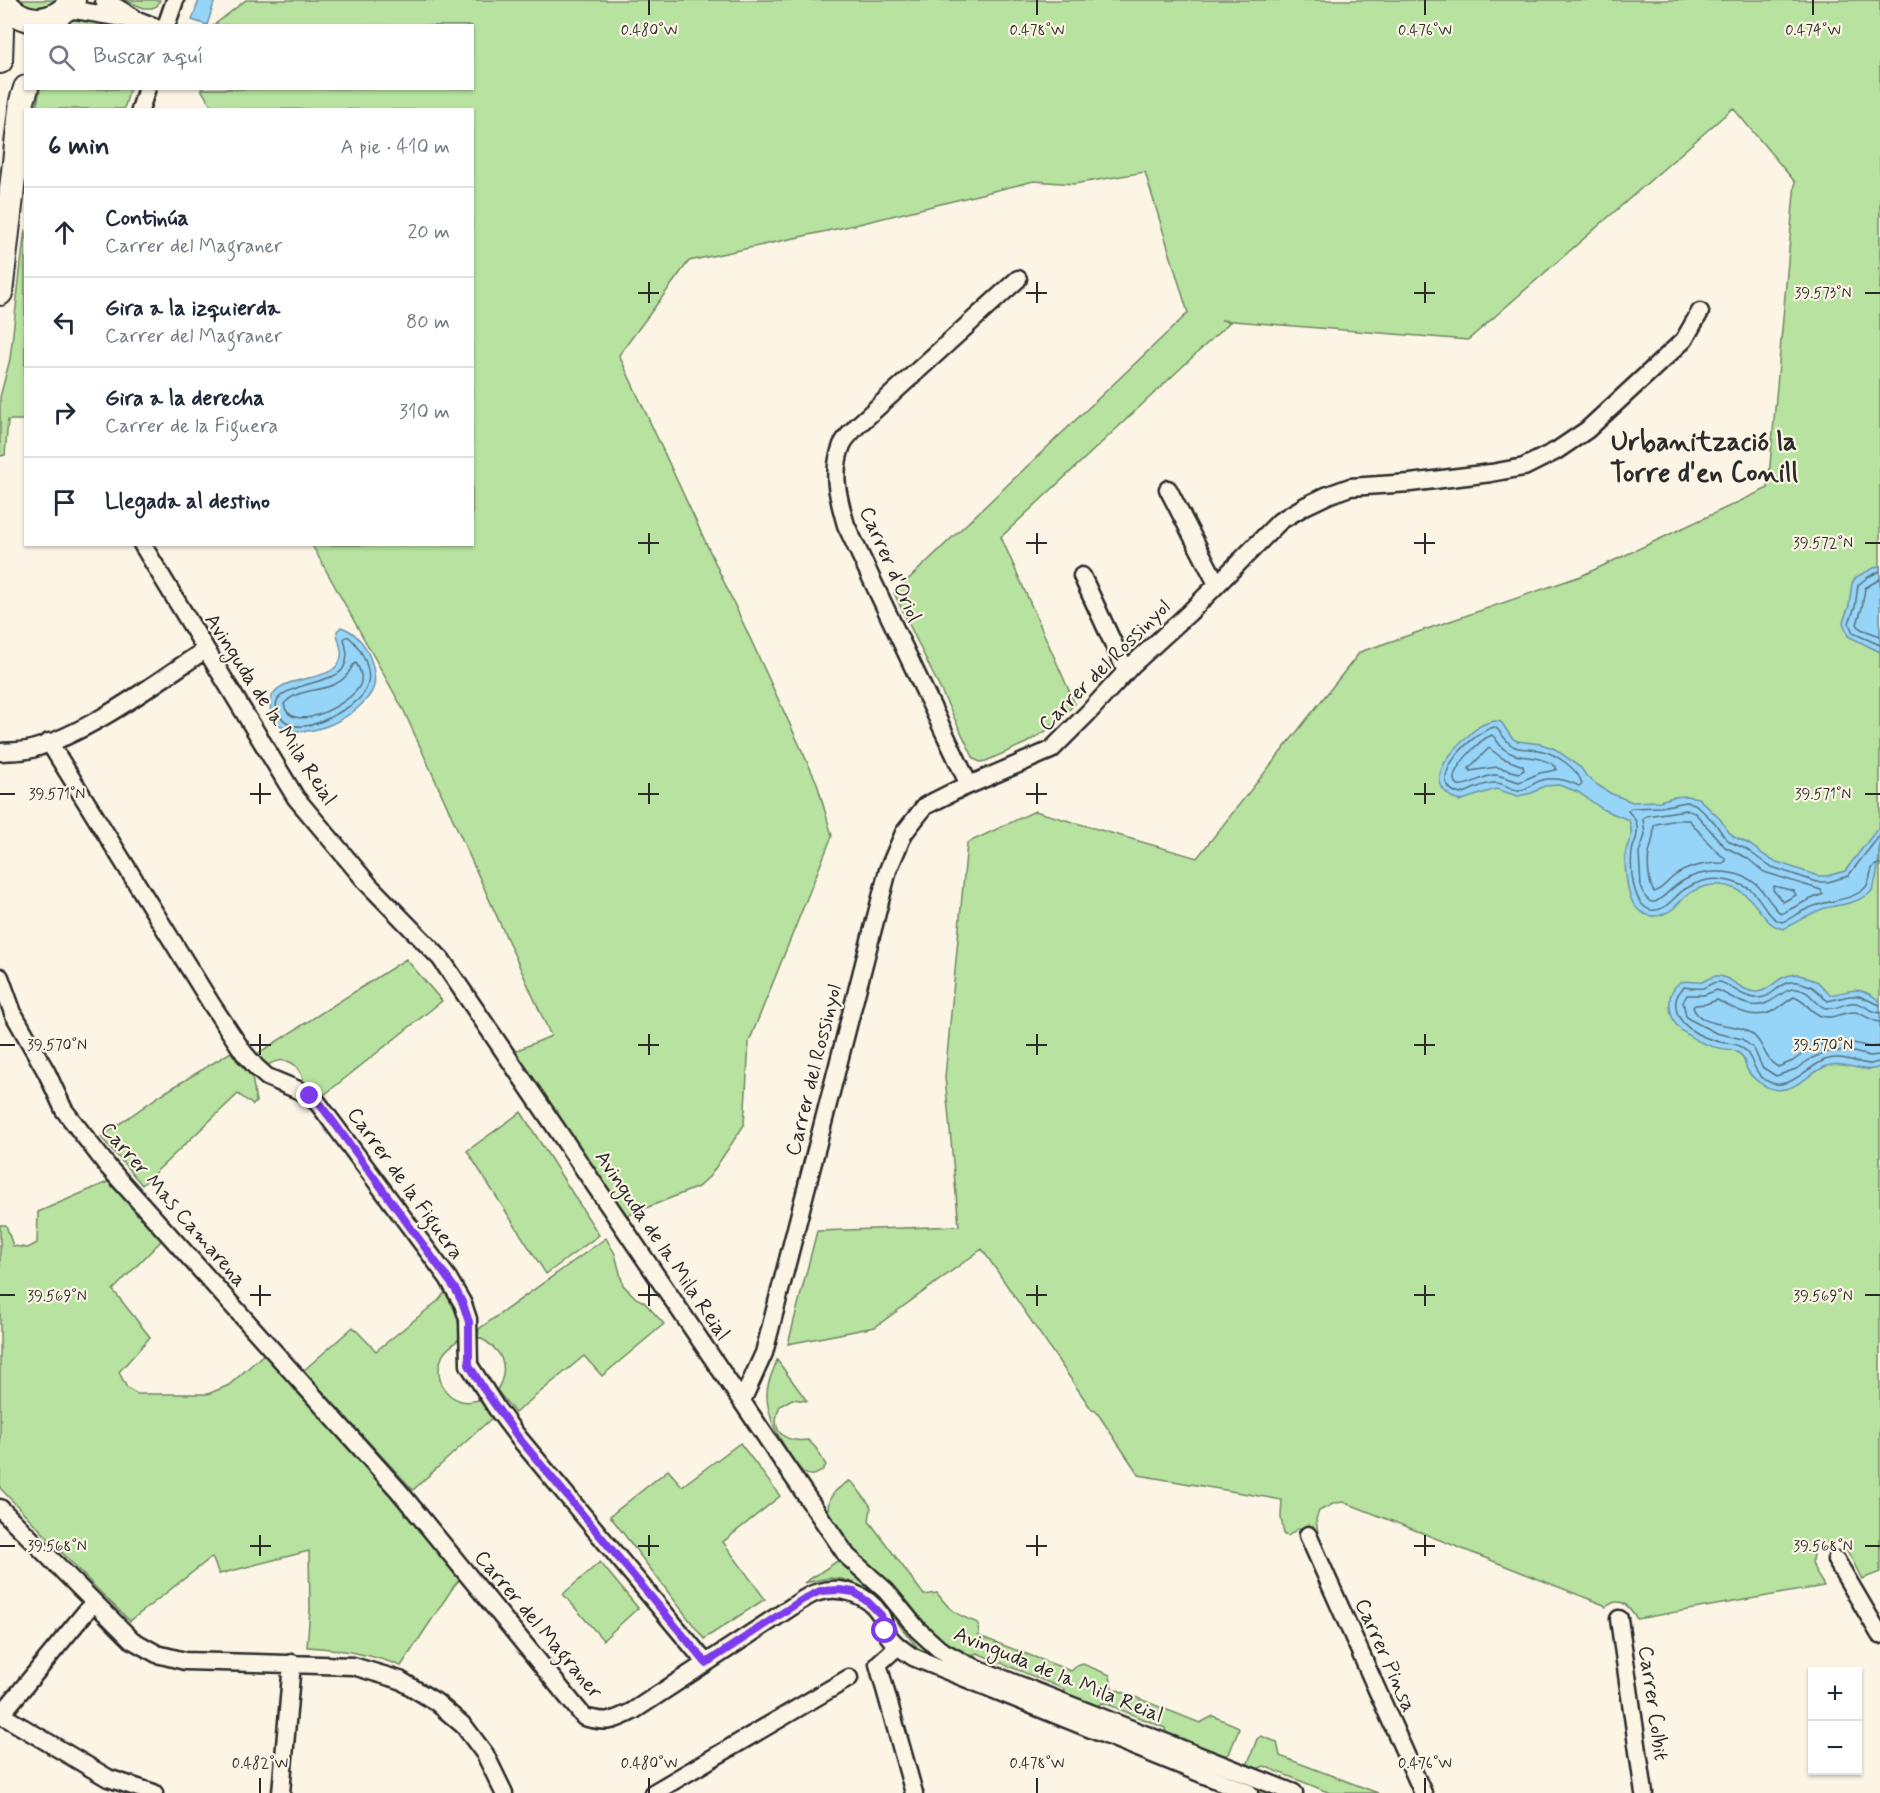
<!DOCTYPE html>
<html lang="es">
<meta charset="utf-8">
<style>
body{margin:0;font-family:Mynerve,sans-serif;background:#f2f2f3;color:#1f2937}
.controls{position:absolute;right:18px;bottom:18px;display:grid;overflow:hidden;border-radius:0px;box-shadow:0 2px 4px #0004}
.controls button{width:54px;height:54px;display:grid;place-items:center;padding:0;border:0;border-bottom:2px solid #e0e1e3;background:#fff;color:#1f2937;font:30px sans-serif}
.stop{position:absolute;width:18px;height:18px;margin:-14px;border:4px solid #7c3aed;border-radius:50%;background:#fff}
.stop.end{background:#7c3aed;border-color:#fff;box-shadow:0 2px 6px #0008}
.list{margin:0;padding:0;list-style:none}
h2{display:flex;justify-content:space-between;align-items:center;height:78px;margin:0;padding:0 24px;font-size:26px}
h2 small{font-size:20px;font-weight:400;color:#747a83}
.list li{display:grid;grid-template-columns:39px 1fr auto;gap:18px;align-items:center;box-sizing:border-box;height:90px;padding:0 24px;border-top:2px solid #e0e1e3}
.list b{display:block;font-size:22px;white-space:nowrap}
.list p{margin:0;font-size:20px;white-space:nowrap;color:#747a83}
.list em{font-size:20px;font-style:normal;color:#747a83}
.icon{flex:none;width:33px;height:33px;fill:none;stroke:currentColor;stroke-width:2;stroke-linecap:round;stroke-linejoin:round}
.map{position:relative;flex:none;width:1880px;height:1793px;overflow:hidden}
.search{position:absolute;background:#fff;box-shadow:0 2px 4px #0004;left:24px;top:24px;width:450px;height:66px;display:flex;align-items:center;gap:15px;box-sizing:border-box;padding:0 21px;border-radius:0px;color:#747a83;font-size:22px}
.panel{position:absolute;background:#fff;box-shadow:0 2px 4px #0004;left:24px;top:108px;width:450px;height:438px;border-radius:0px}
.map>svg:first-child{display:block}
</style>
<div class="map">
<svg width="1880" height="1793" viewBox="0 0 1880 1793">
<rect width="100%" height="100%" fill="#fcf5e5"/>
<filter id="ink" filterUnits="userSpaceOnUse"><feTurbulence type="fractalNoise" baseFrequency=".0167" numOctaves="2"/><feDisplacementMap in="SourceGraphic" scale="12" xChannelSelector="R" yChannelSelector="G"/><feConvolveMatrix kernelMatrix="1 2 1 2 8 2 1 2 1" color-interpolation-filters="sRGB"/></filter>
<g filter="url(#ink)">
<path fill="#b7e29f" stroke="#718665" stroke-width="1.5" d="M19,0h38c-13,8 -25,10 -38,0z
M124,0h36l-3,6 -5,2h-8z
M246,0h1634v1572l-18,7c-6,-10 -11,-25 -19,-33 -12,-11 -31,0 -31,14 0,9 8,18 12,26l-187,33c-7,-12 -16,-24 -31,-12l-2,-2 -260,-103 -9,1 -16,8 -3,8 2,14c-13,-10 -19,-6 -30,3l-4,-1 -3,-18 1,-17 -143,-25 -43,-64 -4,-1 -110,-161 -107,78 -87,17 29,-113 142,-5 -14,-149 22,-234 68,-32 162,47 163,-206 221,-76 187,-88 27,-306 -62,-74 -265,232 -247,-20 9,2 -229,215 74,167 -29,27 -20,12 -40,18 -6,1 -6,-3 -80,-166 294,-280 -43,-141 -71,12 -40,-3 -175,43 -170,37 -70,94 198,428 15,53 -83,206 -5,83 -34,51 -12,11 -77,31 -111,-165 41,-17 -147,-325 -92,-166 160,-1v-434l-259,-1 -12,-20 271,-1v-62l-258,-1z
M92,17l29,9h-58l11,-7z
M40,89v-1l90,1 -6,20h-88z
M25,229v191h-17l-3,35 -5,1v-59l10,-38z
M406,959l36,42 -118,94 -19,-8c-4,-23 -18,-34 -39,-21l-9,-12z
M231,1052l6,9 15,15 4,26 -3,3 -15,-11 -96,91 -41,-48 58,-41z
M521,1112l78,123 -53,39 -79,-123z
M110,1181l53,58 -50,51 37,47 -31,35 8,16 10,6h71l21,-9 37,-33 65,70 130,156 -7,8 -53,80c-30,-12 -63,-17 -94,-19l3,-38 -1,-58 -90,23 -7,-17 -82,64 -34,-33 -96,-100v-263h6l7,21 15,2 9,-5 1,-31z
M606,1238l9,16 8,31 13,13 8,4 20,22 -62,52 -18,-20 -69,57 -18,-23c14,-24 4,-42 -19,-53l1,-8z
M446,1291l10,20 5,25c-5,8 -15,11 -19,21 -11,24 9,52 36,43l3,1 12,16 -80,73 -110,-119 50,-44 23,24 63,-51z
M777,1360l30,41 -15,-2 -12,7c-11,25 4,37 28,34l8,8 10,17c-4,8 -15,14 -23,7 -8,-7 -26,-37 -30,-48 -3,-9 -6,-18 -6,-27 -1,-13 6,-25 10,-37z
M740,1443l40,53 -57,46 42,57 -61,40 -94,-123 58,-46 14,16z
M849,1481l4,2 17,22 1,3 -2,13 55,74 13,-2c13,18 20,22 41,30l1,13 92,35 6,-5 6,-2 27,11 2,13 88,35 13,-7 24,10 2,3 -10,25 -5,2 -58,-23 -1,-5 -58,-24 -5,-1 -5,3 -32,-13 -1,-4 -87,-36c-2,1 -5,2 -8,2 -8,-1 -26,-13 -32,-18 -21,-16 -33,-40 -51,-58 -16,-16 -58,-47 -58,-70 0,-14 10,-21 21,-28z
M842,1558l30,28 46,54 364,153h-21l-213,-85 -128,-57 -33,-41 -16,-16 -17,-11 -12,-4 -13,-1 -25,5z
M600,1562l38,46 -35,32 -40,-46z
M1261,1736l16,6 3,14 98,37h-48l-66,-27 -7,3 -8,-3 -1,-3 9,-24z"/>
<path fill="#97d5f8" stroke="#6c91a6" stroke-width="1.5" d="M199,0h16l-8,25 -15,-5z
M1880,565v87l-32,-16 -5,-14 6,-16 3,-23 4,-6z
M341,627c13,4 23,16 28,28 4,10 7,21 5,31 -8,28 -75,63 -98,35 -4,-5 -6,-11 -6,-17 2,-34 66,-17 71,-47 2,-8 -4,-17 -4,-26z
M1495,721l6,1 11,16 5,3 24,3 14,5 26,19 6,9 9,7 14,9 22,9 28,-1 13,-4 13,-1 12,2 22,21 8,12 6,6 15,7 22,16 47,16h9l18,-5 33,-43 2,-9c0,17 0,63 -10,74 -12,10 -31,12 -45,15 -15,5 -28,14 -42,21 -25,-5 -25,-40 -62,-44 -11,-1 -25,3 -34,10 -5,4 -9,9 -13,13 -22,17 -42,5 -46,-20 -2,-11 -4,-26 -2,-37 0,-3 2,-6 3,-9 4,-7 2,-14 0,-22l-25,-10 -26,-18 -19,-7 -15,1 -12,7 -14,3 -22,-7 -37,12c-35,-16 -15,-42 4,-60 10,-10 17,-18 32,-20z
M1797,974l21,8 12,13c23,-4 28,-11 50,6v66c-16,8 -35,-7 -53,-1 -17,6 -33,28 -54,23 -9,-2 -20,-10 -25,-18 -4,-7 -3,-15 -11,-19 -4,-3 -9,-2 -13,-3 -15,-2 -30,-9 -42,-18 -13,-10 -18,-37 -3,-48 6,-4 16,0 23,-1 6,-2 9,-7 17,-6 13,1 23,16 37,16 11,0 19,-11 28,-15 4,-2 8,-2 13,-3z"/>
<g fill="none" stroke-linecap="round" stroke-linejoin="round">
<path stroke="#566f7d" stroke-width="1.5" d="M1880,571l-12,6 -10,8 -3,22 -6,16 4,10 27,12
M1880,579l-15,9 -3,20 -5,16 4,5 19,7
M349,637c13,12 26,36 16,54 -4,8 -13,14 -20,18 -18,11 -51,30 -66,5 -18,-29 52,-29 63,-44 7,-10 5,-20 2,-31l2,-2z
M356,663c4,6 7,15 4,22 -8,18 -70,52 -76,19 18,-22 54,-5 69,-39z
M1495,727c8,6 10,16 20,20 8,3 16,1 24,3 16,3 40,19 43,34l-3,2c-14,-7 -29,-11 -44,-3 -5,3 -11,8 -17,7 -8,-1 -15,-7 -22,-7 -13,-1 -24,8 -36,11 -39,-12 14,-64 35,-67z
M1492,735c5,4 7,11 13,15 16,11 32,3 50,16l1,4 -16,3 -21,9c-7,-2 -16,-6 -23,-7 -14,0 -26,12 -38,10l-4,-5c-1,-13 26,-41 38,-45z
M1489,748l13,10 21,8 1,4 -5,3 -22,-6 -27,4 -1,-3z
M1686,810l9,3 30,34 22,11 17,14 57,18 2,4 -19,8 -23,12c-9,-8 -15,-20 -24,-29 -20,-18 -55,-16 -76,-3 -10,6 -16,15 -26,20h-4l-5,-4 -5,-12 -2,-33 6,-18 -2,-17 3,-2z
M1677,820h12c11,12 23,30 36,38l1,3 -3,2c-17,0 -36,3 -50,14 -7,6 -12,13 -19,15 -5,-7 -7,-29 -5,-38 2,-11 5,-14 5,-28l2,-2z
M1880,835l-32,41 -20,6h-11l-48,-16 -23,-17 -16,-7 -7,-7 -8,-12 -20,-19 -9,-2 -25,5 -30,1 -3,3c4,5 8,7 9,15 2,13 -4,16 -5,26 -2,16 0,53 19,58 14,3 24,-15 34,-21 13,-8 29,-12 44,-8 7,2 16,4 22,9 11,9 17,29 31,32 9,-3 16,-9 25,-13 17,-9 42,-7 57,-20 10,-8 2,-24 16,-25
M1774,886l20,5 2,4 -13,7 -10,-12z
M1880,1005l-21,-9h-10l-21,5c-7,-4 -10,-12 -18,-15 -33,-15 -31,14 -55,12 -14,-1 -22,-12 -35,-16 -7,-1 -11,4 -17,6 -6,1 -13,0 -19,-1 -8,8 -10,15 -7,25 6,19 31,28 48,31 5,1 10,0 14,3 17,8 11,33 37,38 17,2 35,-19 49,-24 18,-6 32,4 46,4 3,-1 6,-2 9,-2
M1880,1013c-11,-1 -18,-12 -30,-10 -9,2 -18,8 -27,4 -11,-6 -12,-16 -26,-18 -14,-3 -25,20 -46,16 -13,-2 -23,-11 -34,-15l-13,5h-17l-4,7 3,14 3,3 27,14 26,6 12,10 8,18 14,9 20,-7 16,-11 15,-6 22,-1 21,5 10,-1
M1880,1022c-11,-1 -18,-10 -26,-10 -12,0 -21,8 -33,4 -12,-5 -14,-14 -27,-19 -7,4 -13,10 -21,14 -20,10 -38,-2 -56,-11l-11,4 -11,1 -2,2c6,19 36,17 50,22 23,9 18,29 35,38l15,-6 16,-12 17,-6 23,-1 21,5 10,-1"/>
<defs>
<path id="street" d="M104,0l27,16
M64,11l11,-1 65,11 13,5
M166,26l9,-26
M140,110l7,-22
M1168,489l49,95
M142,544l154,254 73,87 72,74 406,597 39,35 32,39 21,19 27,15 328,129
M1082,576l44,95
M49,742l163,263 32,48 12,14 11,10 36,15 15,11 130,175 15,26 5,15 1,46 28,44 21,28 188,226
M0,752c10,-1 22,0 32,-3 59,-17 123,-66 173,-99
M969,785l-123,-260c-8,-28 -15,-52 -4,-80 3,-7 10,-13 15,-19l161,-147
M0,977l13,36 34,60 17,37 45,58 290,323 185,226c23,6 28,5 49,-6l169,-111c5,-3 11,-7 17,-8 22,-7 49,3 61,22 4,5 3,13 6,18 6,11 17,18 27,25l336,136
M742,1401l22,-48 124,-483 16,-37 21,-27 28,-14 98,-42 37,-37 44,-48 57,-52 91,-92 25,-15 23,-11 22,-8 60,-4 81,-10 33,-6 32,-16 31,-21 97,-90 16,-28
M0,1508l132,132 25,14 28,7 168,5 47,14 36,22 28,24 21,28 19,39
M1308,1535l115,258
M1836,1560l44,75
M1619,1619l25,174
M898,1646l-20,18 36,129
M0,1714l108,64 46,15
M0,1716l93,-113
M281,1793l11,-130
M653,1793l196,-115"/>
<path id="secondary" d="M2,0c20,26 51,27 71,0
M0,61l2,-60
M0,293l22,-192 4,-13"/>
</defs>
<use href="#street" stroke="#2b2b2b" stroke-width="21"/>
<use href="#secondary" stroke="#2b2b2b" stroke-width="28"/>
<use href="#street" stroke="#fcf5e5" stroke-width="16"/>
<use href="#secondary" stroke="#fcf5e5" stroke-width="24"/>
</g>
</g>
<g fill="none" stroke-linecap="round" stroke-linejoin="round" filter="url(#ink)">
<path stroke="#7c3aed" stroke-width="8" d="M310,1096l8,6 17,22 121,166 7,14 6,18v43l16,26 33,46 188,226 96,-63 18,-9 19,-1 15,2 14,10 13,13 4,16"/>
</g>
<path fill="none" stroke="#2b2b2b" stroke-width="2" d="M649,0v15M1037,0v15M1425,0v15M1813,0v15M649,282v21M1037,282v21M1425,282v21M638,293h21M1026,293h21M1414,293h21M1865,293h15M649,533v21M1037,533v21M1425,533v21M638,543h21M1026,543h21M1414,543h21M1865,543h15M260,783v21M649,783v21M1037,783v21M1425,783v21M0,794h15M250,794h21M638,794h21M1026,794h21M1414,794h21M1865,794h15M260,1034v21M649,1034v21M1037,1034v21M1425,1034v21M0,1045h15M250,1045h21M638,1045h21M1026,1045h21M1414,1045h21M1865,1045h15M260,1285v21M649,1285v21M1037,1285v21M1425,1285v21M0,1295h15M250,1295h21M638,1295h21M1026,1295h21M1414,1295h21M1865,1295h15M260,1535v21M649,1535v21M1037,1535v21M1425,1535v21M0,1546h15M250,1546h21M638,1546h21M1026,1546h21M1414,1546h21M1865,1546h15M260,1778v15M649,1778v15M1037,1778v15M1425,1778v15"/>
<g text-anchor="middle" stroke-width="4.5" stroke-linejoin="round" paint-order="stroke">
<g font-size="21" fill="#2b2b2b" stroke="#fcf5e5">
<text transform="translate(891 564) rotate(66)" y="7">Carrer d'Oriol</text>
<text transform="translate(1104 665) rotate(-45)" y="7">Carrer del Rossinyol</text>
<text transform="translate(271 709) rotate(57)" y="7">Avinguda de la Mila Reial</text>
<text transform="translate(813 1070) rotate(-76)" y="7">Carrer del Rossinyol</text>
<text transform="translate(406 1183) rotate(54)" y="7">Carrer de la Figuera</text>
<text transform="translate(174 1204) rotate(49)" y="7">Carrer Mas Camarena</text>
<text transform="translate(663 1245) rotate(56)" y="7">Avinguda de la Mila Reial</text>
<text transform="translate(539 1624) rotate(50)" y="7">Carrer del Magraner</text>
<text transform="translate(1386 1655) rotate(66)" y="7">Carrer Pinsa</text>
<text transform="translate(1059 1674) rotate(22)" y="7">Avinguda de la Mila Reial</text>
<text transform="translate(1654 1703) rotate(82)" y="7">Carrer Colbit</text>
</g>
<g font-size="27" font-weight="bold" fill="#2b2b2b" stroke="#fcf5e5">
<text x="1704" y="450">Urbanització la<tspan x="1704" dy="31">Torre d'en Conill</tspan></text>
</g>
</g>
<g font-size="15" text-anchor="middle" fill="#2b2b2b" stroke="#fcf5e5" stroke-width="4.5" stroke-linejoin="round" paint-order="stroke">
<text x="649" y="35">0.480°W</text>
<text x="1037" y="35">0.478°W</text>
<text x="1425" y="35">0.476°W</text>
<text x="1813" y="35">0.474°W</text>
<text x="1823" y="298">39.573°N</text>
<text x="1823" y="548">39.572°N</text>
<text x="57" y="799">39.571°N</text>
<text x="1823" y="799">39.571°N</text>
<text x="57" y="1050">39.570°N</text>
<text x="1823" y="1050">39.570°N</text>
<text x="57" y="1301">39.569°N</text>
<text x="1823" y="1301">39.569°N</text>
<text x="57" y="1551">39.568°N</text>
<text x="1823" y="1551">39.568°N</text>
<text x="260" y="1768">0.482°W</text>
<text x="649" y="1768">0.480°W</text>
<text x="1037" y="1768">0.478°W</text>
<text x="1425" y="1768">0.476°W</text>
</g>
</svg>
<div class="controls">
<button>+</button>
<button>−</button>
</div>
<div class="stop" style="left:885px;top:1631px"></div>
<div class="stop end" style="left:310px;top:1096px"></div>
<div class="search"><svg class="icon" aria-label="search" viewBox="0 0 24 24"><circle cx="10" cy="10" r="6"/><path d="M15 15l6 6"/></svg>Buscar aquí</div>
<section class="panel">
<h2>6 min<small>A pie · 410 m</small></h2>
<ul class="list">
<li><svg class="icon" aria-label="ahead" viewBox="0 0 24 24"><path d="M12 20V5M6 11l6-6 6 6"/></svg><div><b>Continúa</b><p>Carrer del Magraner</p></div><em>20 m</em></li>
<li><svg class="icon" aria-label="left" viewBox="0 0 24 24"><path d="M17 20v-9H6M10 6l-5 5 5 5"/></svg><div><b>Gira a la izquierda</b><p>Carrer del Magraner</p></div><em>80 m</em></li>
<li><svg class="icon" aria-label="right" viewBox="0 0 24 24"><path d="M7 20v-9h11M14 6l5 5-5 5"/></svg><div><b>Gira a la derecha</b><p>Carrer de la Figuera</p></div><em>310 m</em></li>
<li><svg class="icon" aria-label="arrive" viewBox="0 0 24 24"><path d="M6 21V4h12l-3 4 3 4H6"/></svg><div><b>Llegada al destino</b></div></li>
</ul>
</section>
</div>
